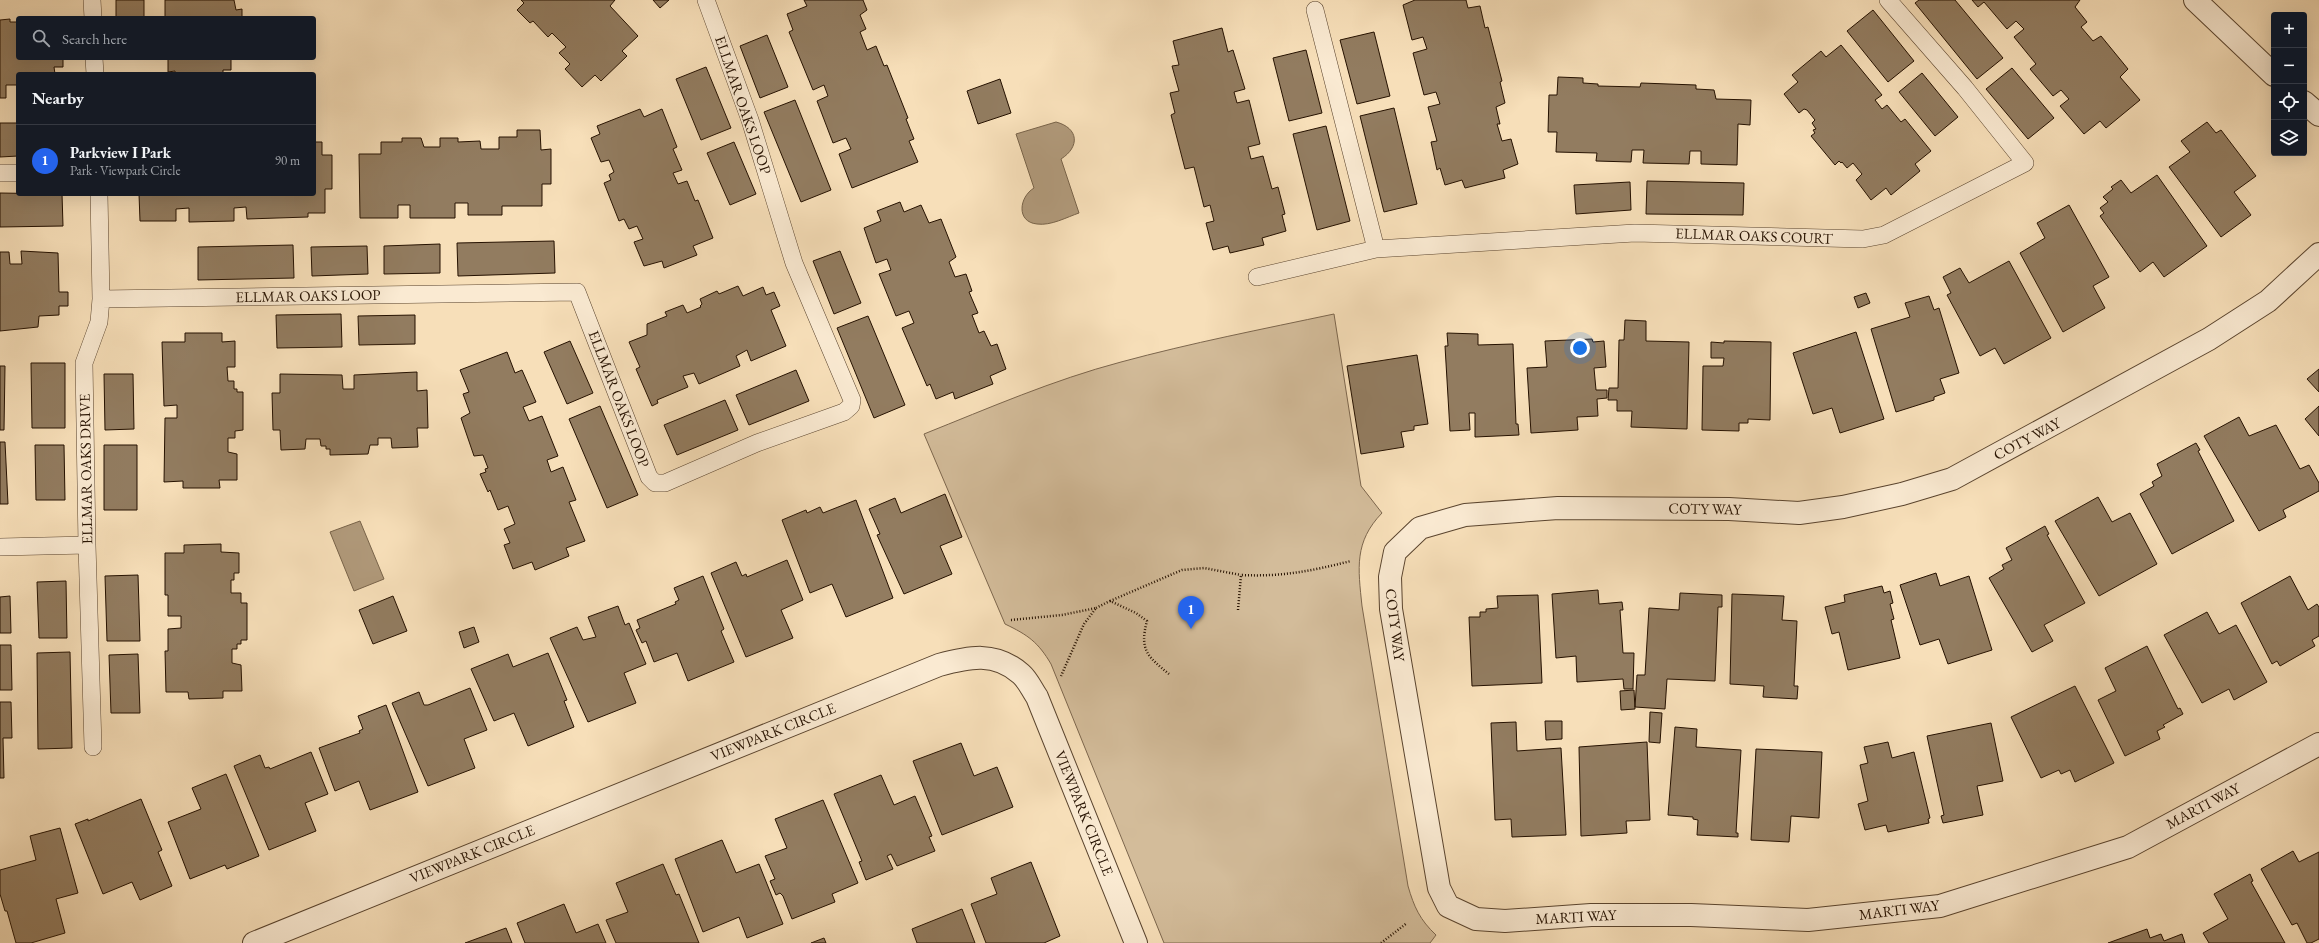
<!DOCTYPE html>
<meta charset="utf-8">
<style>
body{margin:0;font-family:"EB Garamond",serif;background:#242831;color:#f1f3f6}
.controls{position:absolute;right:12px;top:12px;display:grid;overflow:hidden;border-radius:4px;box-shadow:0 4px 16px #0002}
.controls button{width:36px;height:36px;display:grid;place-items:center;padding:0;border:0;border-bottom:1px solid #363941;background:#171b24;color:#f1f3f6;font:20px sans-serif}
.you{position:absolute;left:1580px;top:348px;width:14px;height:14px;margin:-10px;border:3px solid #fff;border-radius:50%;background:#1a73e8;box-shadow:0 0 0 6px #1a73e833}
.badge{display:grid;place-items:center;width:26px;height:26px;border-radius:50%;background:#2563eb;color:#fff;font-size:13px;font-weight:700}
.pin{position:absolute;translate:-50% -33px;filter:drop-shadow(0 1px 2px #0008)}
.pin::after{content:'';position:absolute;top:21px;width:14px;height:12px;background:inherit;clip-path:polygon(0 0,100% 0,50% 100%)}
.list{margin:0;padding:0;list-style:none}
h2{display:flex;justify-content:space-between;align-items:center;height:52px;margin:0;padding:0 16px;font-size:17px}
h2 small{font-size:13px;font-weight:400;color:#9ea1a6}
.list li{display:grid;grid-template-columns:26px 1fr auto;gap:12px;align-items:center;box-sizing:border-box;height:72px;padding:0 16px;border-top:1px solid #363941}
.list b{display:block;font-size:15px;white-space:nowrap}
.list p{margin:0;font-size:13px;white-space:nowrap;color:#9ea1a6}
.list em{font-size:13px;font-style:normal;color:#9ea1a6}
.icon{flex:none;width:22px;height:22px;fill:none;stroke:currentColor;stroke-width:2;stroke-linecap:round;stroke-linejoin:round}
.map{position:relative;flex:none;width:2319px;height:943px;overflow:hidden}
.search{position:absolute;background:#171b24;box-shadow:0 4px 16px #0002;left:16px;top:16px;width:300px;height:44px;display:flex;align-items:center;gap:10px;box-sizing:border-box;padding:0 14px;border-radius:4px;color:#9ea1a6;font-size:15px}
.panel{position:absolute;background:#171b24;box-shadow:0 4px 16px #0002;left:16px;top:72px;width:300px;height:124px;border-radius:4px}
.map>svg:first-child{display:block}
</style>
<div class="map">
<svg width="2319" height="943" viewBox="0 0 2319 943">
<rect width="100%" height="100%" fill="#f7dfb9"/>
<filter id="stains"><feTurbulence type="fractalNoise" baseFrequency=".005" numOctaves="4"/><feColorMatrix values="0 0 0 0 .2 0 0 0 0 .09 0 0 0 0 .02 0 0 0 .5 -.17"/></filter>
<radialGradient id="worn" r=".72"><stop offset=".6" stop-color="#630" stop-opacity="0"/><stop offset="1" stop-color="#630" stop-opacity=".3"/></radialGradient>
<path fill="#d3bc9a" stroke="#7c664d" d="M1334,314l27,172 21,27c-28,29 -24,55 -20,93l46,280c6,21 12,34 28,49l-6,8h-266l-113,-279c-13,-22 -23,-29 -46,-40l-81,-190c65,-26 129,-54 197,-72 70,-19 142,-33 213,-48z"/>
<path fill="#b0997a" stroke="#786349" d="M1056,122c23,6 24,25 5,37l18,54c-12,4 -28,13 -42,11 -21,-2 -18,-27 -3,-36l-18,-54z
M360,521l24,58 -30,12 -24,-59z"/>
<path fill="#927c60" stroke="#251100" d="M116,0h28v18h-28z
M165,0h69l2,10 6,-1v9h-77z
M521,0h94l-5,6 28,30 -16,15 5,5 -26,25 -6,-6 -13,12 -17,-18 5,-5 -11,-11 7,-6 -14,-14 -4,4 -15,-16 -3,2 -13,-13 7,-7z
M653,0h16l-9,8z
M804,0h59l4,10 -7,5 6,14 -6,3 7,18 9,-4 8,20 3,-1 21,53 -2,1 8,20 -5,2 9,21 -66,26 -13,-34 12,-5 -5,-11 -13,5 -16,-42 11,-5 -4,-11 -11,5 -24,-58 4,-2 -6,-16 20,-8z
M1415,0h51l2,8 12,-2 5,22 3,-1 14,54 -2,1 5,21 -9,4 4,17h-3l5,17 9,-2 7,25 -15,6 2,8 -40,10 -3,-8 -17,5 -5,-17 -3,2 -6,-28 6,-1 -9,-34 12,-3 -4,-12 -12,3 -11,-42 14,-4 -4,-12 -11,3 -9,-35z
M1919,0h36l48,58 -26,21 -62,-76z
M1972,0h108l-5,7 12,15 -6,5 12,14 8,-5 27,33 -8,8 20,23 -34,28 -6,-7 -16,13 -24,-28 9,-7 -8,-9 -8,6 -23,-27 6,-5 -22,-27 10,-8 -8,-8 -9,8 -23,-27 -6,5z
M1873,10l41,51 -26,21 -41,-51z
M10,19v3h8v36h45v9h-9l1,7h-37v11h-12v13h-6v-78z
M1222,28l6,24 5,-2 12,39 -11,3 3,11 12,-3 11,44 -12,3 3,12 12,-3 9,33 6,-2 7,27 -3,1 4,16 -24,7 2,7 -34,8 -2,-7 -15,4 -7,-27 8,-2 -4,-16 -6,2 -10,-40 -9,2 -14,-54 4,-2 -5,-20 9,-2 -7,-25 7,-1 -6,-24z
M1374,32l16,64 -33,8 -17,-64z
M767,35l21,52 -28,11 -20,-52z
M1841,45l41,50 -7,5 7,9 5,-4 14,17 4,-3 26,32 -16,13 5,7 -29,24 -5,-7 -15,12 -15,-20 6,-6 -9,-11 -6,5 -5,-6 -1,1 -2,-2 -4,4 -24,-29 4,-3 -2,-3 3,-1 -4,-6 3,-3 -8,-10 -3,-1 -5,4 -15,-19 14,-12 -6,-7 29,-24 5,6z
M1306,50l16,63 -33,8 -16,-63z
M168,58h63v12h-8v4h-48v-3l-7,1z
M706,67l25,61 -30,12 -25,-61z
M2012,68l42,50 -26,21 -42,-50z
M1922,73l36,44 -23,19 -36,-44z
M1558,77l25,1v5l15,1v2l42,1 1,-4 55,2v4l18,1 2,9 35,1 -1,25 -12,-1 -1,41 -36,-1v-13h-11l-1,13 -46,-1 1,-13h-12l-1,12 -35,-1 1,-8 -41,-1 1,-20h-9l1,-37h8z
M1000,79l11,34 -33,11 -11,-33z
M795,100l36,90 -30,12 -37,-90z
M1394,108l23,96 -33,8 -24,-96z
M640,109l4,8 18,-8 15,38 -4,2 9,21 -9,3 5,11 9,-3 8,20 3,-1 15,38 -20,8 4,9 -33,13 -2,-7 -18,5 -10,-24 9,-3 -6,-13 -8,3 -5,-10 -5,2 -15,-38 7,-3 -2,-5 5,-3 -5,-12 -8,2 -10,-24 9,-4 -3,-8z
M2207,122l9,11 5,-3 35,46 -22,16 17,23 -30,22 -52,-70 21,-15 -9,-11z
M0,123h18v33l-18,1z
M1326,126l24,95 -33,9 -24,-96z
M517,130h23l1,20 10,-1v35h-9v22h-40v9h-34v-12h-13v15h-45v-13h-12v13h-38l-1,-64h22v-12h21v-4h19l3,9h16v-9h18v4l22,-1 1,8h18v-12h18z
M314,142h8v13h10v34h-7v24h-17v4l-61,2 -1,-12 -12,1v13l-45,1v-14l-13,1v12h-36l-1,-27h175z
M734,142l22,52 -26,11 -23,-52z
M2157,175l50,71 -43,31 -11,-15 -13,10 -40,-56 4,-3 -4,-5 8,-6 -5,-5 10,-8 -2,-2 10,-7 10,13z
M1647,181l97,2 -1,32 -97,-1z
M1630,182l1,28 -55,4 -2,-29z
M0,193l62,1 1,32 -63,1z
M900,202l4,10 17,-7 8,18 12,-4 15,38 -7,5 6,15 11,-3 6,17 -3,1 9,21 -6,2 7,18 5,-2 7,15 6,-2 9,25 -16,7 3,8 -38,15 -2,-7 -17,7 -6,-15 -3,2 -25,-58 12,-5 -5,-12 -13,5 -17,-42 12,-4 -4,-11 -11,4 -12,-35 17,-7 -4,-10z
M2069,205l40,72 -16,9 12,22 -42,24 -43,-79 25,-15 -8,-15z
M554,241l1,32 -97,3 -1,-33z
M440,244v29l-56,1v-28z
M293,245l1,33 -96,2v-33z
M367,246l1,28 -56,2 -1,-29z
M21,251l37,2 1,39h9v14h-9v9l-20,1 -1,11 -38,4v-79h9l1,12h12z
M840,251l21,52 -27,11 -21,-53z
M2009,261l42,77 -47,26 -9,-16 -15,8 -33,-61 4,-2 -8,-16 17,-9 9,15z
M738,286l5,10 20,-9 3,8 8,-3 6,14 -9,4 15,36 -35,15 -4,-11 -11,6 4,10 -41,18 -5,-11 -11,3 5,11 -31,13 1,3 -6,3 -16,-37 4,-2 -11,-25 18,-7v-11l20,-8 -2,-4 18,-7 4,8 14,-6 -1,-1 2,-2 -2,-5 17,-8 2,3z
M1866,293l4,10 -12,5 -4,-11z
M1929,296l5,14 5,-2 20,65 -19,6 5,14 -11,4v3l-38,12 -25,-83 39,-12 -5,-14z
M341,314l1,33 -65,1 -1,-33z
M415,315v29l-56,1 -1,-29z
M868,316l37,89 -31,13 -37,-90z
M1625,320l21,1v20l43,1 -2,87 -56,-2 1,-16h-15v-11h-9l1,-12h9l1,-48h5z
M1856,332l28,87 -44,14 -8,-25 -19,6 -20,-61z
M185,333h37v9l13,-1v26h-8l1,14h6v8h3v3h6v38l-8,1v7h-7v14l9,2v26h-18l1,8h-37v-7l-19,1 1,-64h12v-13l-13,1 -2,-64h23z
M1447,333l31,1v11l35,-1 3,80h2l1,11 -44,2v-24h-6l1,17 -20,1 -5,-85h3z
M1592,339l1,3 11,-1 2,26 -12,1 2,22h11v8l-10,1 1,17 -21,1 1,13 -47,3 -4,-65 20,-1 -2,-26z
M570,341l23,52 -26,11 -23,-52z
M1724,341l47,1 -1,78 -22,-1v4h-9v8l-37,-1 1,-64h20l1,-8h-13v-16l13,1z
M507,352l8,21 7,-3 14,32 -13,5 6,14 13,-5 16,40 -11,4 4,12 12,-5 13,33 -7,2 16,39 -19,7 3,8 -34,14 -3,-8 -19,7 -9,-24 6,-2 -6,-14 11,-5 -7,-18 -10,4 -8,-20 -2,2 -8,-18 6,-2 -1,-3 3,-1 -5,-13 -9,1 -13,-38 9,-5 -7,-19 6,-2 -9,-22z
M1417,355l11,69 -14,2v4l-13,2 3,15 -43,7 -14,-88z
M31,363h34v65h-33z
M0,366h5l-1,64h-4z
M2319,369v23l-12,-13z
M796,370l13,31 -60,24 -13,-30z
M417,372v19l10,-1 1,38h-11l1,19 -26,1 -1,-10h-13v7h-8l-2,9 -38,1v-6h-4v-3h-5l-1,-7h-14l-1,10 -24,1 -1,-20h-7l-1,-37h8v-19l62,1 1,14h11v-14z
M104,374h29l1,55 -29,1z
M725,400l13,30 -61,25 -13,-30z
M600,406l38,89 -31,13 -38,-89z
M2319,406v30l-14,-17z
M2239,417l10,19 27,-11 24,44 9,-4 10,18v8l-36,19 3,7 -27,14 -55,-95z
M0,442h5l3,62h-8z
M2196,443l4,7 -2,1 36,70 -62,33 -32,-60 14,-8 -2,-4 10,-6 -5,-12z
M35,445h29l1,55h-29z
M104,445h33v65h-33z
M945,494l17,43 -22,9 12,28 -48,20 -27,-59 3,-1 -11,-25 26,-11 6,15z
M2098,497l14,25 18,-9 27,51 -58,32 -44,-75z
M856,500l37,98 -47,19 -14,-33 -22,9 -28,-73 24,-10 1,3 13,-6 3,6z
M2045,526l4,8 -2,1 38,68 -41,22 9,16 -21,11 -43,-74 15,-9 -2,-4 10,-5 -6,-12z
M221,544v8l18,1v20h-5v7h-3v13h10v10h6v37h-6v4h-4v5h-5v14l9,2 1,26h-19v7l-34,1 -1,-7h-22l-1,-41h3v-22l13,-1v-12h-13v-21h-3v-42h19v-8z
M787,560l16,40 -22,10 12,28 -47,19 -35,-84 25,-11 6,14 4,-2 1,3z
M1936,573l4,13 29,-10 23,74 -44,14 -9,-25 -19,6 -20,-60z
M138,575l2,66h-33l-2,-65z
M703,576l21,53 -3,2 13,31 -46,19 -11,-28 -23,9 -8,-21 -4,2 -6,-13 4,-2 -3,-8 39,-16 -1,-2 4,-2 -5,-12z
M2290,576l18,34 9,-6 2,3v29l-7,4 3,6 -35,20 -3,-5 -5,3 -31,-61z
M66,581l1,57h-28l-2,-56z
M1882,586l2,7 6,-2 3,12 -3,1 4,15 -3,1 9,38 -52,12 -9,-38 -7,2 -7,-27 20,-5 -1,-7z
M1598,590l1,14 23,-2 1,8h-3l3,43h11l-1,36h-9l-1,-10 -46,3 -1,-26 -20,2 -4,-64z
M1680,593l42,2v12h-4l-3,74 -48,-2 -2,30 -30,-2 2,-32h8l4,-67 30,2z
M1732,594l52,2 -2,24 15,1 -3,65h4l-1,13 -34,-2 1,-11 -34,-2z
M1538,595l4,88 -70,3 -3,-69h11v-5h6v-3l12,-1 -1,-12z
M10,596l1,37h-11v-36z
M393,596l14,35 -34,13 -14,-34z
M618,606l7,19 4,-2 17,41 -22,9 12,30 -48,19 -38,-84 27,-11 6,13 13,-3 -8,-20z
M2207,612l12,22 17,-9 31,57 -33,18 -5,-11 -27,14 -38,-68z
M474,627l5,15 -15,6 -5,-16z
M0,645h11l1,45h-12z
M2147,646l31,63 2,-1 3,6 -20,11 2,2 -8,4 3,8 -35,17 -27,-56 18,-9 -11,-23z
M70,652l2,96 -34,1 -1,-96z
M548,653l19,47 -3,1 10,26 -46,19 -14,-33 -20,8 -23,-52 37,-15 5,13z
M138,654l2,59h-29l-2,-58z
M2075,686l39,77 -39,19 -5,-12 -9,4 -2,-4 -18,8 -30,-61z
M470,688l17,42 -23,9 11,29 -47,18 -36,-83 27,-11 5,13h4z
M1634,690l1,19 -14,1 -1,-19z
M0,702h11l1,36h-9l1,40h-4z
M386,705l32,87 -48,18 -11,-29 -24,10 -16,-43 41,-15 -1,-2 4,-2 -5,-13z
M1650,712l12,1 -2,30 -11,-1z
M1545,721h17v18l-16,1z
M1516,722l1,29 44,-3 5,87 -54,2 -1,-18 -16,1 -4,-97z
M1991,723l12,58 -26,5 6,29 -40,8 -2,-7 3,-1 -17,-79z
M1675,727l22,2 -1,18 45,3 -5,83h2v4l-41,-2 1,-15 -5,-1v-2l-25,-2z
M1647,742l3,78 -24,1 1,12 -46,3 -2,-89z
M1888,742l4,16 22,-6 16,66 -2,1 1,4 -41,9 -2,-7 -21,5 -7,-26 10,-3 -8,-36 8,-2 -4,-16z
M961,743l13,33 23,-9 16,40 -71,28 -29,-74z
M1756,749l66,3 -3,66 -28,-2 -2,26 -38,-2z
M311,752l17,42 -23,9 11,28 -47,19 -35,-84 26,-11 5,13 4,-1 1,2z
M226,774l33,82 -32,13 -2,-4 -35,14 -22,-57 33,-13 -9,-21z
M881,775l13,30 21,-9 17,40 -3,1 6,14 -38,15 -6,-12 -4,2 6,13 -27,11 -7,-18 3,-1 -28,-67z
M141,799l21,51 -4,2 14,34 -32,14 -8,-18 -29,12 -28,-70 13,-5v2z
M823,800l35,83 -26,11 3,8 -43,17 -9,-23 -3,-3 -4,2 -6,-14 5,-2 -10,-23 22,-8 -12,-29z
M60,828l18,65 -22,6 9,34 -34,10h-15l-9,-32h-2l-5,-17v-24l36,-10 -6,-24z
M722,840l14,33 23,-9 24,60 -36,14 -8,-21 -36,15 -28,-73z
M2293,851l6,11 20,-10v87l-8,4h-4l-10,-20 -5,2 -31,-56z
M1031,862l29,74 -16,7h-58l-15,-39 26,-10 -6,-16z
M663,864l13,31 3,-1 20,49h-83l-10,-23 22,-8 -12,-29z
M2250,874l3,7 -2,1 34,61h-76l-6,-10 25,-14 -14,-25z
M564,904l12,29 22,-9 8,19h-81l-8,-20z
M962,909l13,34h-58l-5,-14z
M506,928l6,15h-47z
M2147,929l3,9 11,-4 3,7 18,-7 3,9h-77z
M824,938l2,5h-15z"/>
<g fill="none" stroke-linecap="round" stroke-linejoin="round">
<defs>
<path id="lane" d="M92,0l1,18
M1315,10l61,239
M94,58l1,16
M0,173h18
M1257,277l119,-28 259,-16 228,6 21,-4 141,-72 -60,-75 -77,-88
M101,299l476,-7 72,185 6,6h10l92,-40 87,-31 7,-6 1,-6 -58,-137 -44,-143 -44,-120
M0,547l87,-2
M93,747l-6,-202 -3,-182 15,-41 2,-23 -2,-105"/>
<path id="street" d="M2195,0l79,75
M2304,102l15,13
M2319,254l-51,47 -59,38 -257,140 -50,15 -59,13 -44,6 -70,-4 -171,-1 -93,7 -45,13 -25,24 -5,25 1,32 48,279 9,18 28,13 29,2 86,-6h100l117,5 132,-14 188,-59 191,-103
M254,943l685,-278c30,-8 56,-14 82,9 7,6 11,16 16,23l99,246"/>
</defs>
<use href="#lane" stroke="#5a442e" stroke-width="18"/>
<use href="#street" stroke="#5a442e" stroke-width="24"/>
<path stroke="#251100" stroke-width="2.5" stroke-dasharray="1 2" stroke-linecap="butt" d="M1110,601l72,-31 22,-2 37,7
M1096,608l14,-7 26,12 11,8c-8,29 1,36 22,53
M1238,610l3,-35c41,2 70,-4 110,-14
M1011,620l51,-5 34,-7 -12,16 -23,52
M1381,943l26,-20"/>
<use href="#lane" stroke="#faead2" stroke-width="17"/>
<use href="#street" stroke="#faead2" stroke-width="22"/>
</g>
<g text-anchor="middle" stroke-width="3" stroke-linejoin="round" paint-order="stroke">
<g font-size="15" fill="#251100" stroke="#faead2">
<text transform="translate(743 105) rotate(71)" y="5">ELLMAR OAKS LOOP</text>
<text transform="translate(1754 236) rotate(2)" y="5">ELLMAR OAKS COURT</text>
<text transform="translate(308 296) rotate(-1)" y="5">ELLMAR OAKS LOOP</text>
<text transform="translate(619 399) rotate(69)" y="5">ELLMAR OAKS LOOP</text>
<text transform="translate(2027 439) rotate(-28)" y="5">COTY WAY</text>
<text transform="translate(86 469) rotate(-91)" y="5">ELLMAR OAKS DRIVE</text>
<text transform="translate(1705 509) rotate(1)" y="5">COTY WAY</text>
<text transform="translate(1395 625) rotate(83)" y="5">COTY WAY</text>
<text transform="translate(773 732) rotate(-22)" y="5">VIEWPARK CIRCLE</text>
<text transform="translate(2203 806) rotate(-28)" y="5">MARTI WAY</text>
<text transform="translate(1084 813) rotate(68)" y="5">VIEWPARK CIRCLE</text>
<text transform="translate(472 854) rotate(-22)" y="5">VIEWPARK CIRCLE</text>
<text transform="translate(1899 910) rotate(-7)" y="5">MARTI WAY</text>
<text transform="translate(1576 917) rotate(-3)" y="5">MARTI WAY</text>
</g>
</g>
<rect width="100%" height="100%" filter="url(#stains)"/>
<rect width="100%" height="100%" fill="url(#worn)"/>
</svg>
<div class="controls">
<button>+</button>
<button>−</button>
<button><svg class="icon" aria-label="locate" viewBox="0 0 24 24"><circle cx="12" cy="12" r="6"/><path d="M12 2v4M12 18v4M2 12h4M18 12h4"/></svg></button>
<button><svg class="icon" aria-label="layers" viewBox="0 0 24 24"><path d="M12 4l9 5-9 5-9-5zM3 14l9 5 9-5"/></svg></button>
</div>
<div class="you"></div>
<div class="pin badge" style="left:1191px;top:629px">1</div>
<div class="search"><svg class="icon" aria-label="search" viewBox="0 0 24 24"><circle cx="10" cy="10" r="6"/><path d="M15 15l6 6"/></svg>Search here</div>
<section class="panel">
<h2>Nearby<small></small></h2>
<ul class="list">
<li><span class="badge">1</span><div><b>Parkview I Park</b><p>Park · Viewpark Circle</p></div><em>90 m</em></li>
</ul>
</section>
</div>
